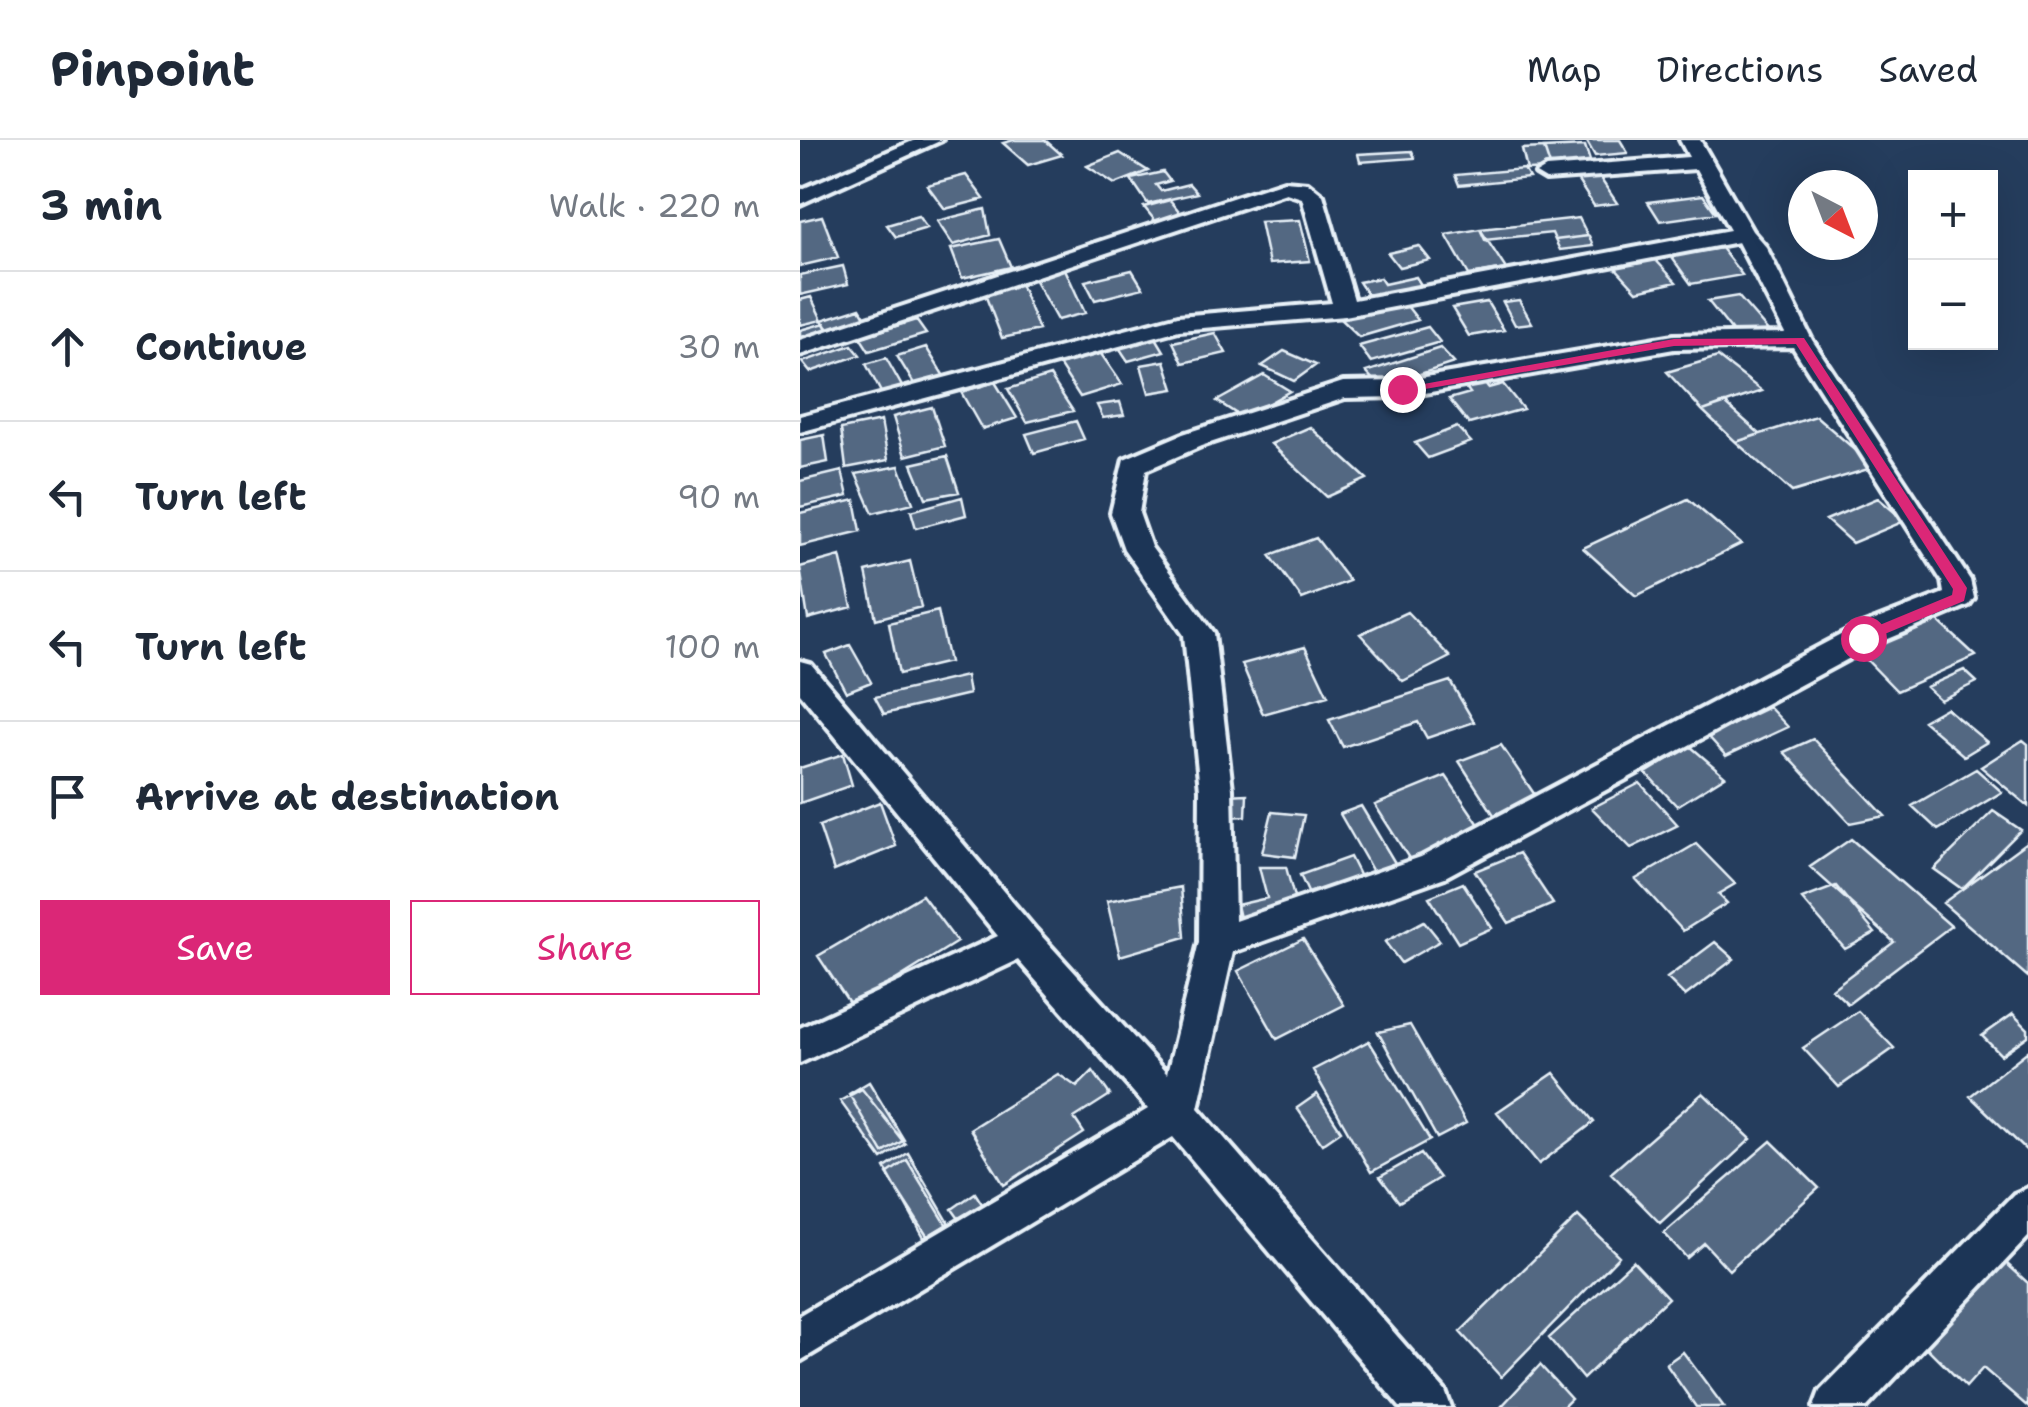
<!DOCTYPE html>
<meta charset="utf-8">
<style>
body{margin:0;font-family:"Shantell Sans",sans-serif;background:#f2f2f3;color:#1f2937}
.controls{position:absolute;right:30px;top:30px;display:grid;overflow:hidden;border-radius:0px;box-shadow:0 10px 40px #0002}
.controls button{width:90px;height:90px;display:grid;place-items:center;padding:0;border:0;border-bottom:2px solid #e0e1e3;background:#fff;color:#1f2937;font:50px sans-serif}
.compass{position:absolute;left:988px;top:30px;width:90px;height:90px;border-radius:50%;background:#fff;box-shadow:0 10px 40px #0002;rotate:138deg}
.stop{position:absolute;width:30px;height:30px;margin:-22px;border:8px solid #db2777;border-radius:50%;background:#fff}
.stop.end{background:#db2777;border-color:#fff;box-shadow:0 2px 10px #0008}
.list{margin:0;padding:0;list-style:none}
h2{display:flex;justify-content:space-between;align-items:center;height:130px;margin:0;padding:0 40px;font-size:42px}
h2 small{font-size:32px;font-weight:400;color:#747a83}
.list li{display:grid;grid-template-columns:65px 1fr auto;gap:30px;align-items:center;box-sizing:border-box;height:150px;padding:0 40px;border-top:2px solid #e0e1e3}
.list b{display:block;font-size:38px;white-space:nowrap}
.list em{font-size:32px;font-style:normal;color:#747a83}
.actions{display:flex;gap:20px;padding:30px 40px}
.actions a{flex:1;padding:22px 0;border:2px solid #db2777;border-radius:0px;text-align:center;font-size:35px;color:#db2777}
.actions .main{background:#db2777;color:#fff}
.icon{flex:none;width:55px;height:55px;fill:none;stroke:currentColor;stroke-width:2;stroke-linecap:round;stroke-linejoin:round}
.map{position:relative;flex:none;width:1228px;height:1267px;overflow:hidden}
header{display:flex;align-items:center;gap:60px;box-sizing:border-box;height:140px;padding:0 50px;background:#fff;border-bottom:2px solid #e0e1e3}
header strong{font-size:48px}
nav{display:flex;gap:55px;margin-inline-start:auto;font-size:35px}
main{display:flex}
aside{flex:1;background:#fff}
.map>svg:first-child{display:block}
</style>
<header>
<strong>Pinpoint</strong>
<nav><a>Map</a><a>Directions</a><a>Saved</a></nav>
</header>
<main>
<aside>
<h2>3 min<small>Walk · 220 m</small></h2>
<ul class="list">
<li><svg class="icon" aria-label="ahead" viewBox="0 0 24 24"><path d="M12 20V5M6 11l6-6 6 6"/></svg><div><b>Continue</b></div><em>30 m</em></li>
<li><svg class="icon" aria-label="left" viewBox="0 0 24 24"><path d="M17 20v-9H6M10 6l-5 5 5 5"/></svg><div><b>Turn left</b></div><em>90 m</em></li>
<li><svg class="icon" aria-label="left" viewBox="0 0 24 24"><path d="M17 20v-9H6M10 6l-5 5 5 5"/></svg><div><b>Turn left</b></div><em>100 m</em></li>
<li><svg class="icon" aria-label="arrive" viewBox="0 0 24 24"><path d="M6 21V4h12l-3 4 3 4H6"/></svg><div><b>Arrive at destination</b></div></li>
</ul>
<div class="actions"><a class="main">Save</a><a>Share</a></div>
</aside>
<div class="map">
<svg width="1228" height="1267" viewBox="0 0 1228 1267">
<rect width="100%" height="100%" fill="#253d5d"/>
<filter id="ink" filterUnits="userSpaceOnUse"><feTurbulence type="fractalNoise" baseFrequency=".01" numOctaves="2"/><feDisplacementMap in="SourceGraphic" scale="20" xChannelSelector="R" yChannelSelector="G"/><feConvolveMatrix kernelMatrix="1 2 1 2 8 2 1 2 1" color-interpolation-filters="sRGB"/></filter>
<g filter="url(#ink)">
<path fill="#536782" stroke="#e8f1f8" stroke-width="2.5" d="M214,0h31l17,15 -34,10 -25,-22z
M786,0h34l8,13 -33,3z
M785,6l7,21 -41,2 -7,-21z
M744,8l7,21 -24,1 -5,-21z
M612,11l3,7 -55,4 -2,-8z
M320,13l28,18 -33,13 -28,-18z
M724,29l5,9 -70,7 -4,-10z
M363,32l7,9 -14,4 5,6 28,-7 8,9 -49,11 -17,-25z
M166,35l18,24 -39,10 -18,-24z
M798,35l19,28 -23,3 -18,-28z
M903,55l13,18 -56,8 -12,-19z
M370,60l13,16 -26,7 -13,-16z
M185,69l5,26 -37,10 -16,-24z
M22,76l16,41 -38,9v-45z
M118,76l9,12 -31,9 -9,-12z
M779,78l9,18 -33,4 -3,-7 -67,7 -5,-11z
M500,80l10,41 -41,3 -9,-42z
M680,89l26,40 -37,6 -23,-40z
M789,96l4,10 -33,4 -5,-10z
M199,99l12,28 -49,11 -11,-29z
M619,106l11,14 -31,7 -11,-14z
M921,108l21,27 -51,9 -21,-29z
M853,117l23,25 -39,9 -23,-25z
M43,126l5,18 -48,11v-20z
M265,129l20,44 -28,7 -25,-45z
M332,130l11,18 -48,12 -10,-19z
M616,137l7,11 -53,11 -11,-17 21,-4 4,6z
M220,144l19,46 -37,8 -18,-46z
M938,156l32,37 -31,7 -31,-39z
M11,157l11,23 -22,5v-25z
M719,160l13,23 -17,2 -12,-23z
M687,162l17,28 -35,6 -17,-28z
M607,166l11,14 -59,17 -21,-20z
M60,168l6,10 -39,11 -5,-9z
M116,180l10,14 -57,17 -9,-14z
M25,183l5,9 -30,8v-10z
M628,187l12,15 -69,20 -12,-16z
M415,193l11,20 -43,10 -10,-21z
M355,196l9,15 -36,10 -10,-15z
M52,205l8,10 -50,17 -8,-10z
M126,207l19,31 -29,9 -19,-31z
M640,208l14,15 -74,24 -14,-15z
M299,211l23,33 -42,13 -22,-34z
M484,211l32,14 -22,16 -32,-15z
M918,217l44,34 -59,20 -36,-39z
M86,218l18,32 -21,6 -17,-32z
M365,221l9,28 -25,4 -8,-28z
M464,235l26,16 -47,27 -26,-17z
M250,236l23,35 -46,11 -19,-33z
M683,241l5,7 15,-4 20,25 -54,15 -20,-25 21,-6 -5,-7z
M195,242l22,36 -35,11 -21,-37z
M320,262l4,13 -21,3 -6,-13z
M925,263l35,31 -24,8 -33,-31z
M132,267l13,39 -40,10 -12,-39z
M1016,276l59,51 -83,25 -56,-50z
M81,281l7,39 -42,8 -5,-39z
M276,281l8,18 -50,14 -8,-19z
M510,287l57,52 -40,18 -56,-53z
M657,287l14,15 -43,16 -13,-15z
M24,295l4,27 -28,6v-28z
M147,316l12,36 -33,6 -14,-34z
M99,326l14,37 -40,10 -17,-39z
M42,331l6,25 -48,11v-26z
M162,357l4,18 -50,13 -5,-17z
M1078,358l27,23 -53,22 -26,-23z
M888,359l53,45 -105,52 -53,-48z
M55,360l6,31 -61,15v-33z
M516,398l33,43 -47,18 -32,-44z
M40,416l12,51 -44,12 -8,-52z
M110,421l11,46 -45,12 -10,-47z
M138,471l11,51 -50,12 -10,-51z
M607,472l43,45 -47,24 -43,-47z
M1136,479l40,37 -79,35 -38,-39z
M50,505l21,37 -25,10 -20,-38z
M505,507l23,49 -65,18 -21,-50z
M1164,530l13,12 -37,18 -14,-13z
M166,536l3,18 -85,20 -9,-17z
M650,541l24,41 -47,16 -9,-16 -75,25 -14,-27z
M969,567l19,20 -62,29 -18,-20z
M1146,568l41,34 -23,14 -41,-35z
M1013,599l72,77 -35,7 -66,-71z
M1223,600l5,4v62l-47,-39z
M701,605l38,56 -43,17 -37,-57z
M890,606l35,30 -48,30 -31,-33z
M43,614l9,31 -52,18v-35z
M1176,629l26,23 -64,38 -26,-24z
M646,636l36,53 -72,31 -35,-55z
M840,643l38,42 -47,23 -39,-40z
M447,654l-1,22 -20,1v-22z
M80,662l16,44 -62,25 -15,-45z
M561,666l37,62 -22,9 -36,-63z
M1193,671l28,19 -59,59 -28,-20z
M472,672l32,3 -9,42 -33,-4z
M1051,699l100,87 -103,78 -16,-15 62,-47 -84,-75z
M1228,701v136l-85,-74z
M896,704l39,40 -17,10 9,9 -44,28 -47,-52z
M719,713l34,51 -44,19 -34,-52z
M550,717l13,26 -51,18 -12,-26z
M459,727h27l11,42 -56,13 -4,-17 30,-7z
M663,743l29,45 -34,15 -29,-46z
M1036,746l39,47 -30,16 -43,-50z
M381,747l4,50 -65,19 -13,-55z
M122,755l35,47 -105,65 -34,-51z
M624,781l16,20 -39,22 -16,-21z
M503,799l41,66 -67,34 -39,-68z
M915,802l19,17 -49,37 -18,-18z
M1058,871l36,37 -55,39 -36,-39z
M1213,874l15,15v7l-27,19 -19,-19z
M610,885l56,98 -29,15 -59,-106z
M569,901l61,99 -59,32 -58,-102z
M1228,911v101l-58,-56z
M293,931l17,24 -36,23 10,15 -80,52 -34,-56 88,-55 19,13z
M754,933l40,49 -55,42 -42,-52z
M69,942l35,58 -21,13 -34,-59z
M62,949l43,55 -23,15 -42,-58z
M903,953l48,46 -91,84 -49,-50z
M517,954l24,37 -19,13 -25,-36z
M971,1001l48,47 -90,82 -25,-27 -17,15 -23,-25z
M108,1013l41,70 -25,15 -39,-70z
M621,1014l18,24 -40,24 -19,-25z
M107,1020l41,67 -19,12 -42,-65z
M175,1053l9,14 -22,16 -10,-14z
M778,1076l41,40 -118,121 -41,-45z
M833,1121l35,37 -85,81 -34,-41z
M1206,1123l22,20v124l-45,-39 -17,19 -40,-40z
M883,1212l41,55h-28l-30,-43z
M740,1225l31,34 -8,8h-62z"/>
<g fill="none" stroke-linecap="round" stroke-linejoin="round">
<defs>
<path id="minor" d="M115,0h27l-142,64v-14z
M880,0h20l52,91 14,16 46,93 158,240 4,18 -5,7 -95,40 -429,232 -212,75 -35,156 247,283 6,16h-51l-227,-270 -373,224v-46l348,-206 -130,-149 -218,103v-35l198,-92 -198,-243v-32l11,3 225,266 131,144 32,-132 1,-153 -16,-154 -60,-86 -13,-36 13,-54 59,-25 160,-52 59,-1 272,-46 111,-2 -47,-91 -393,74 -166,14 -379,102v-16l378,-100 154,-13 -30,-105 -16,-5 -486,162v-15l484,-159 24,2 15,12 31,105 376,-70 -34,-61 -150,11 -10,-6 10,-6 143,-11zM993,207l149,234 2,12 -92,36 -431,228 -186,64 -3,-132 -18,-156 -63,-86 -12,-34 7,-43 55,-24 144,-48 57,-1 272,-48z
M1228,1048v49l-161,170h-53l6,-16 194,-197z"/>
</defs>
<use href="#minor" stroke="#e8f1f8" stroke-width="8"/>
<use href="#minor" fill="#1d3557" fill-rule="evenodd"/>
</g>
</g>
<path fill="#db2777" d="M1004,198l163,250 -3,13 -101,42 -5,-2v-7l94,-39 1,-6 -157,-245 -122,2 -272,47 -6,-4 278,-50z"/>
</svg>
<div class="controls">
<button>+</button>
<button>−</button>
</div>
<svg class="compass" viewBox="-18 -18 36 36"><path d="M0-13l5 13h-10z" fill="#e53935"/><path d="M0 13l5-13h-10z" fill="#747a83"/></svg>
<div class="stop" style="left:1063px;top:498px"></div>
<div class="stop end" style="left:602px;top:249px"></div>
</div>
</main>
